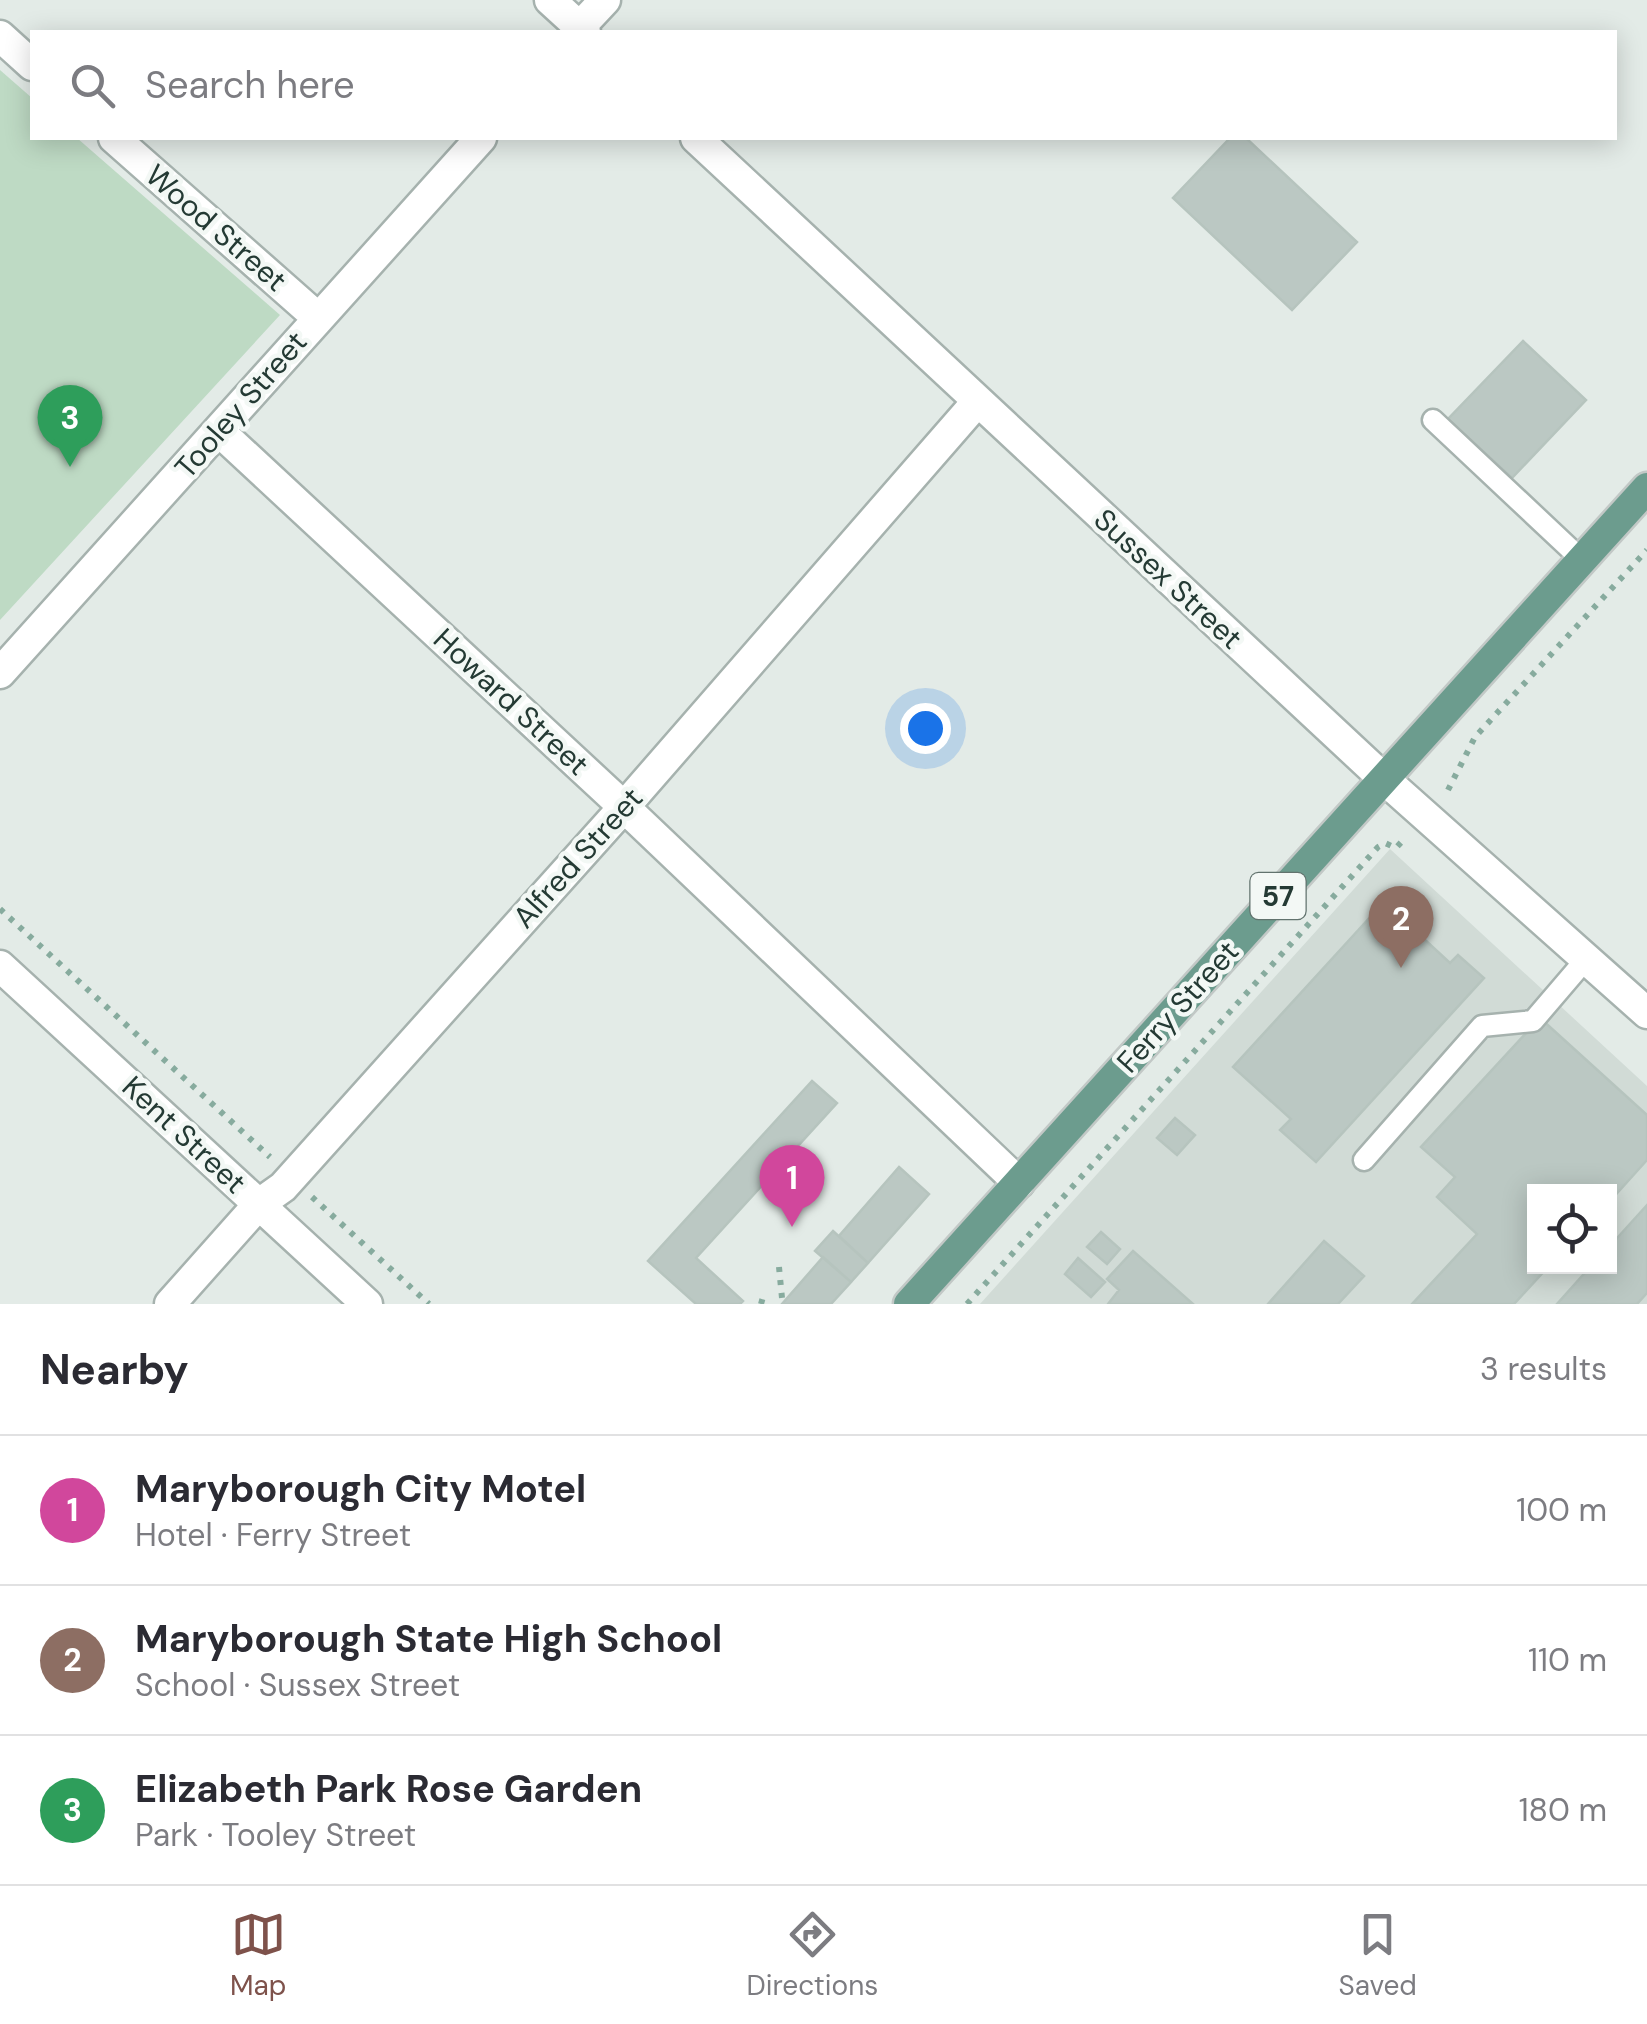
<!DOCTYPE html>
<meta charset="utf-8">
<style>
body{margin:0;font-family:"DM Sans",sans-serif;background:#f2f2f3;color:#2b2b33}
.controls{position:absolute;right:30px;bottom:30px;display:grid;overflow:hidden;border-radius:0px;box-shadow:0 5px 25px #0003}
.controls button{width:90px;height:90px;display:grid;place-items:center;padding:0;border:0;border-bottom:2px solid #e1e1e2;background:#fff;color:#2b2b33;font:50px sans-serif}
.you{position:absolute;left:925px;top:728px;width:35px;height:35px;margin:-25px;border:8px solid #fff;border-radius:50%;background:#1a73e8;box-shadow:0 0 0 15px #1a73e833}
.badge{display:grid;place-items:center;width:65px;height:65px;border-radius:50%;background:#7e524b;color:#fff;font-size:32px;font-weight:700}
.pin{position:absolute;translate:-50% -82px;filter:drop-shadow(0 2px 5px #0008)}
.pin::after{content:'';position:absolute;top:52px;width:35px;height:30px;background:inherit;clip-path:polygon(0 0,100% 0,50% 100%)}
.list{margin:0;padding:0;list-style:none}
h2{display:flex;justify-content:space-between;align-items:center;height:130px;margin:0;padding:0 40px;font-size:42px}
h2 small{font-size:32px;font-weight:400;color:#7c7c81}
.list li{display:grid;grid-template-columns:65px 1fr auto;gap:30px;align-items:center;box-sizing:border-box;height:150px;padding:0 40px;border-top:2px solid #e1e1e2}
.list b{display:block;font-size:38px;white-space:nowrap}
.list p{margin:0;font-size:32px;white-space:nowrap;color:#7c7c81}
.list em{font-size:32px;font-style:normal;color:#7c7c81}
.icon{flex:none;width:55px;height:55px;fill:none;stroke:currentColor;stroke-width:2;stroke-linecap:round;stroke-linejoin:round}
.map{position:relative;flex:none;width:1647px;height:1304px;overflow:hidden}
.search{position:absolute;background:#fff;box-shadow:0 5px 25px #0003;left:30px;right:30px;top:30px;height:110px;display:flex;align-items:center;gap:25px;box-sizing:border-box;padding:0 35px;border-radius:0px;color:#7c7c81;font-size:38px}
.sheet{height:580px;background:#fff}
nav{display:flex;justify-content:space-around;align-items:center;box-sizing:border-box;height:140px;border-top:2px solid #e1e1e2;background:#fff;font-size:28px;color:#7c7c81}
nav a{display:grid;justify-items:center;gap:5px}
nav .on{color:#7e524b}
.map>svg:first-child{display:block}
</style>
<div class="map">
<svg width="1647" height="1304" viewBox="0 0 1647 1304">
<rect width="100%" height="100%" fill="#e3ebe7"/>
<path fill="#d1dbd6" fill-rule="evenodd" d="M1390,849l257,237v218h-667zM1534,1192h76v74h-76z"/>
<path fill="#bedac4" d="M0,70l32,28v40h45l203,177 -280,305z"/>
<path fill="#bbc8c3" stroke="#b6c4be" stroke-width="2.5" d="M1230,138h16l111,104 -65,68 -119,-112z
M1523,341l63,59 -74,78 -64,-59z
M1384,902l66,61 8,-8 26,23 -168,184 -36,-32 11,-11 -58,-52z
M1540,1018l107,97v45l-37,41v-9h-76v74h15l-35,38h-102l65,-70 -40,-37 18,-20 -34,-30z
M812,1081l25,22 -141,155 47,43 -3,3h-44l-48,-43z
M1175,1118l20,17 -18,20 -20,-17z
M899,1167l30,27 -61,69 -29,-27z
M1647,1205v88l-10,11h-80l34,-38h19v-20z
M833,1231l35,32 -17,19 -36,-31z
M1101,1232l19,17 -13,15 -20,-17z
M1324,1241l40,35 -26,28h-70z
M1133,1251l60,53h-85l11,-14 -12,-11z
M823,1257l28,25 -20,22h-49z
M1078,1258l27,24 -14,15 -26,-23z"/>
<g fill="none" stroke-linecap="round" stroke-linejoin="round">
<defs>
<path id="service" d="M1433,420l149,140
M1364,1160l118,-134 51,-5 53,-62"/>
<path id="minor" d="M550,0l35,32
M575,32l30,-32
M0,36l32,29
M114,138l204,180
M696,138l688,641 263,234
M219,431l405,376 395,376
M0,673l481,-535
M170,1304l89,-100 24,-17 341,-380 353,-405"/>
<path id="tertiary" d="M0,966l367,338"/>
<path id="primary" d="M909,1304l738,-816"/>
</defs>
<use href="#service" stroke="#a6b2ae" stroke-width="25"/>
<use href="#minor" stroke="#a6b2ae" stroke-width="35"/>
<use href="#tertiary" stroke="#a6b2ae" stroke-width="35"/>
<use href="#primary" stroke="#c2c8c6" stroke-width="35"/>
<path stroke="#87ab9e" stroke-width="6" stroke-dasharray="5 8" stroke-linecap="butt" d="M1448,790l27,-53 172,-187
M0,909l270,248
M312,1197l117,107
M779,1267l3,31
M761,1304l2,-7
M967,1304l411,-457 7,-4 11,5 9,-10"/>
<use href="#service" stroke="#fff" stroke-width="20"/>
<use href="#minor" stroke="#fff" stroke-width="30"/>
<use href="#tertiary" stroke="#fff" stroke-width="30"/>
<use href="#primary" stroke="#6c9c8e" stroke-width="30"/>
</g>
<g text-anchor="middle" stroke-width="9" stroke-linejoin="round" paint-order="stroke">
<rect fill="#f3f8f5" stroke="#62736e" stroke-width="2.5" x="1250.5" y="873" width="55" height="46" rx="8"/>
<g font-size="28" font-weight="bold" fill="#243a34">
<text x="1278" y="906">57</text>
</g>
<g font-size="30" fill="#243a34" stroke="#f3f8f5">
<text transform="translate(216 228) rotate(41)" y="10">Wood Street</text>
<text transform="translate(241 405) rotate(-49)" y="10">Tooley Street</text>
<text transform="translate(1168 579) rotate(43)" y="10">Sussex Street</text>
<text transform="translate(511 702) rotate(43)" y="10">Howard Street</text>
<text transform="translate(578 858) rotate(-48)" y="10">Alfred Street</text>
<text transform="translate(1178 1007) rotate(-48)" y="10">Ferry Street</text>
<text transform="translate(184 1135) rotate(43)" y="10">Kent Street</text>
</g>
</g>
</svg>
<div class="controls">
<button><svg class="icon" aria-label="locate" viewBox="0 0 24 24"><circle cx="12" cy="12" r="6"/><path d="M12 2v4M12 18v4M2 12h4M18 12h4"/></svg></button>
</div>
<div class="you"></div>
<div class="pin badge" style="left:792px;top:1227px;background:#d1479c">1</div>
<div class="pin badge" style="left:1401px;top:968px;background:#8d6e63">2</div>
<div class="pin badge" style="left:70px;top:467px;background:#2e9e5b">3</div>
<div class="search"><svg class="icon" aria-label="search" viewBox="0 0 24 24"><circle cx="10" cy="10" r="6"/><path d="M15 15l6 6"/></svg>Search here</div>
</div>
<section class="sheet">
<h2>Nearby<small>3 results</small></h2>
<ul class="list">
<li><span class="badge" style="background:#d1479c">1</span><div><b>Maryborough City Motel</b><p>Hotel · Ferry Street</p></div><em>100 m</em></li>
<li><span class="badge" style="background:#8d6e63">2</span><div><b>Maryborough State High School</b><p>School · Sussex Street</p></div><em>110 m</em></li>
<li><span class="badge" style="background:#2e9e5b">3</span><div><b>Elizabeth Park Rose Garden</b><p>Park · Tooley Street</p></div><em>180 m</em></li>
</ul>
</section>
<nav>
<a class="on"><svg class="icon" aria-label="map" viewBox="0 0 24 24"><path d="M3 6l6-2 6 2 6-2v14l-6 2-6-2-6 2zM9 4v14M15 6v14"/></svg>Map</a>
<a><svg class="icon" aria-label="directions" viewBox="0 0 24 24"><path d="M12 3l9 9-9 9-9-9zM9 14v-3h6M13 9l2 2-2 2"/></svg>Directions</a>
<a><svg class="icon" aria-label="saved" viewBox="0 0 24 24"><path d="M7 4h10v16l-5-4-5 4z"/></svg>Saved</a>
</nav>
